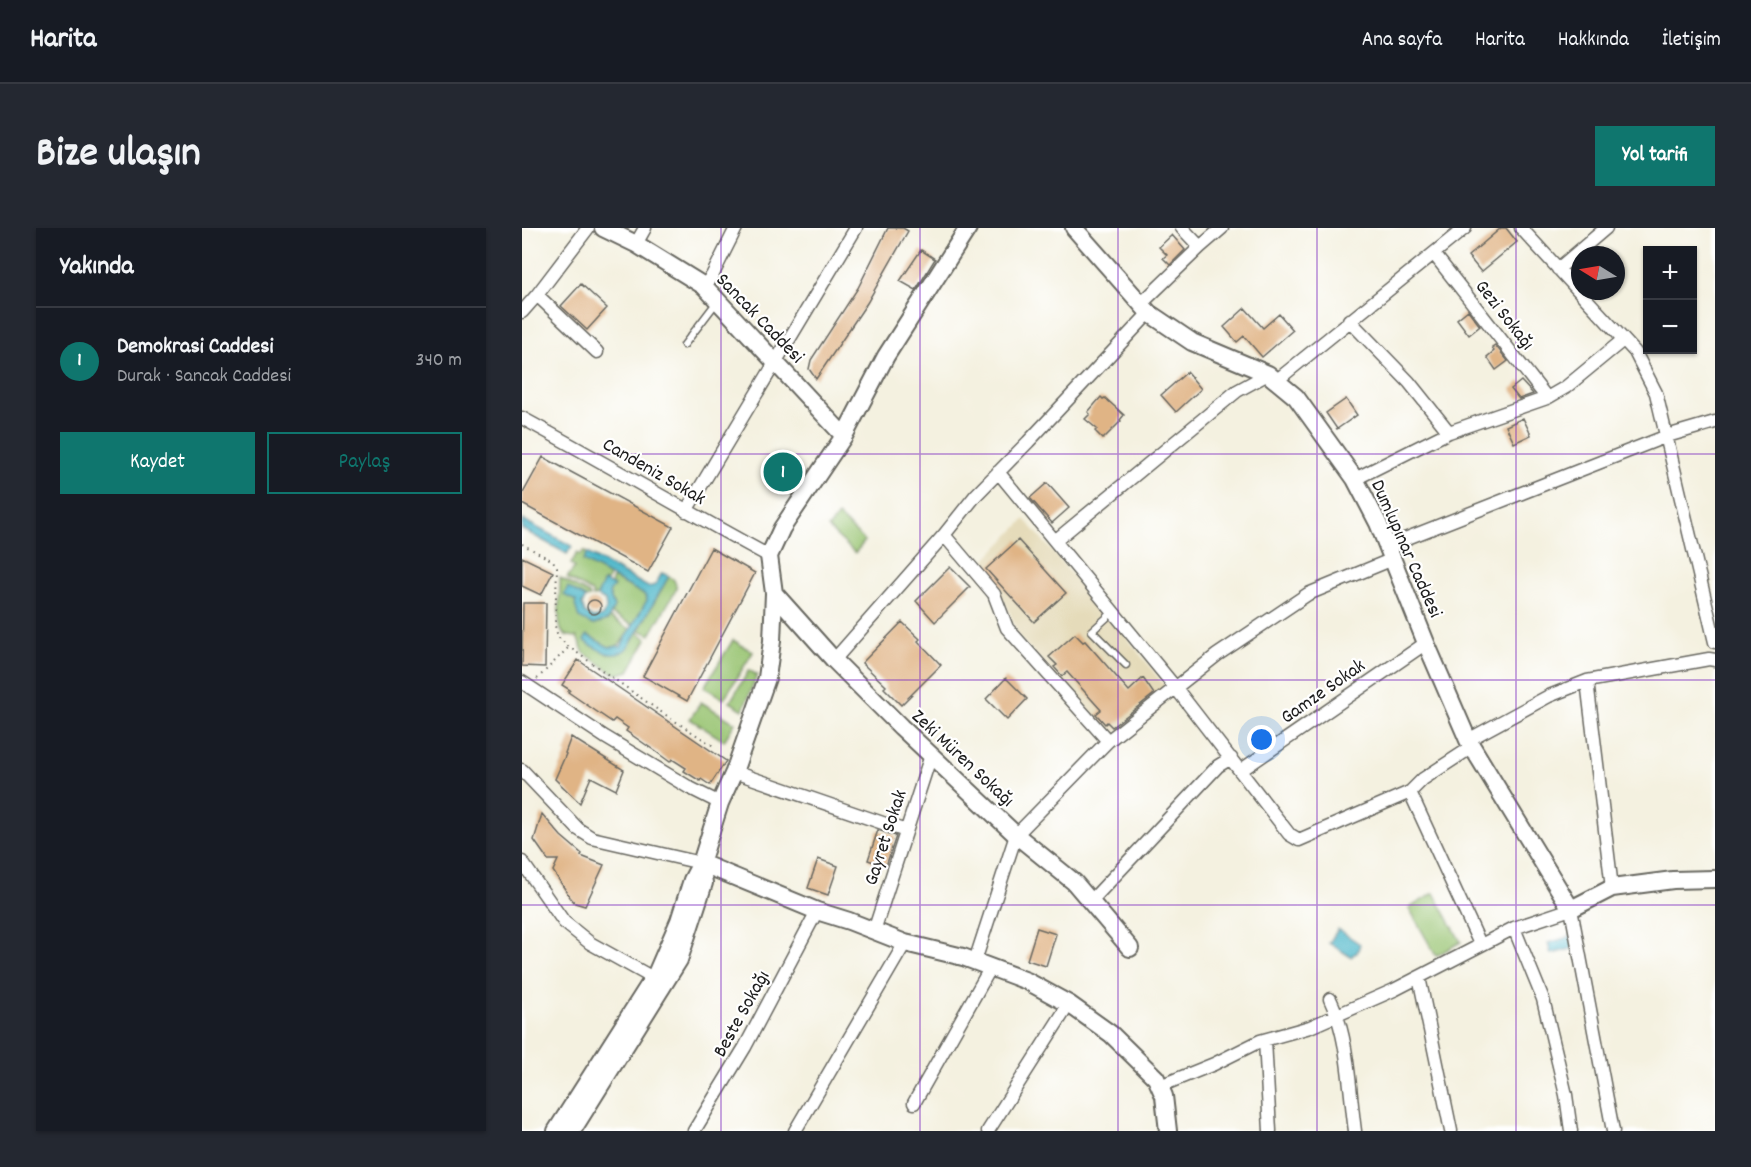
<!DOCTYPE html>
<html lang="tr">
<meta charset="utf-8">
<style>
body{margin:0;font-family:Dekko,sans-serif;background:#242831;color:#f1f3f6}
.controls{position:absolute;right:18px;top:18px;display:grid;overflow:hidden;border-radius:0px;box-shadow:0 2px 4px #0004}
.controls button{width:54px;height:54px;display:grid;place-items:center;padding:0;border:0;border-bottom:2px solid #363941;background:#171b24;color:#f1f3f6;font:30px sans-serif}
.compass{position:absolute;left:1049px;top:18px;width:54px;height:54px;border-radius:50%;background:#171b24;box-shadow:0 2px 4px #0004;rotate:281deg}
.you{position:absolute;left:740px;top:512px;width:21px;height:21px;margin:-15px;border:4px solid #fff;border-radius:50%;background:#1a73e8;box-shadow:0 0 0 9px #1a73e833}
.badge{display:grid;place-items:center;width:39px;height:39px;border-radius:50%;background:#0f766e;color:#fff;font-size:20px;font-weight:700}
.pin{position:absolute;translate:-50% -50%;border:3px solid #fff;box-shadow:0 2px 6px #0006}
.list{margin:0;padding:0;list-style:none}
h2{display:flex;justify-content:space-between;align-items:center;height:78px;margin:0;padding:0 24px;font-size:26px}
h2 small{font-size:20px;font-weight:400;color:#9ea1a6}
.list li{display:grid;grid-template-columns:39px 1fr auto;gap:18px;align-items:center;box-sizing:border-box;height:108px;padding:0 24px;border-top:2px solid #363941}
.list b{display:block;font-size:22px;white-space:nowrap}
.list p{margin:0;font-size:20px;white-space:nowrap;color:#9ea1a6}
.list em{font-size:20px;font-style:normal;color:#9ea1a6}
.actions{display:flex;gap:12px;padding:18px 24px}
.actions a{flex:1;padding:14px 0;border:2px solid #0f766e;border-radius:0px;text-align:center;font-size:21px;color:#0f766e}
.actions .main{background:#0f766e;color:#fff}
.map{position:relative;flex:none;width:1193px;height:903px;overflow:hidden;border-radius:0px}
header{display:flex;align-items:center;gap:36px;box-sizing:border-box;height:84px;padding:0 30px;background:#171b24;border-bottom:2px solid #363941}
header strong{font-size:28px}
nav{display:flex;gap:33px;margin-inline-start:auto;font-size:21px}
.intro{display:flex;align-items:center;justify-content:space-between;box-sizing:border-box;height:144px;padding:0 36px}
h1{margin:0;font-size:42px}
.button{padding:15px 27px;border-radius:0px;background:#0f766e;color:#fff;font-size:21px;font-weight:700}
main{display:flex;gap:36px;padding:0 36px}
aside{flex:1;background:#171b24;border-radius:0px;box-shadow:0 2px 4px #0004}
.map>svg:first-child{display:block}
</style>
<header>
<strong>Harita</strong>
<nav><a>Ana sayfa</a><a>Harita</a><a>Hakkında</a><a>İletişim</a></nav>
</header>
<div class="intro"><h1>Bize ulaşın</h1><a class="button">Yol tarifi</a></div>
<main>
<aside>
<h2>Yakında<small></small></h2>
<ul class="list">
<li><span class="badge">1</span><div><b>Demokrasi Caddesi</b><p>Durak · Sancak Caddesi</p></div><em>340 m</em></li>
</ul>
<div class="actions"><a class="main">Kaydet</a><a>Paylaş</a></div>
</aside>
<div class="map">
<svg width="1193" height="903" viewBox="0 0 1193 903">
<rect width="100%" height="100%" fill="#fff"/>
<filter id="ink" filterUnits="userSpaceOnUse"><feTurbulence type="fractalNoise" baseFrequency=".0167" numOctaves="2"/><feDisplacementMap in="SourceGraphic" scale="12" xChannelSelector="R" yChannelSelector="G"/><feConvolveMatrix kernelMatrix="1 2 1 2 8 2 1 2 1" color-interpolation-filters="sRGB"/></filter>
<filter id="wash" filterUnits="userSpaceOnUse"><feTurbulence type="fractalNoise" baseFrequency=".008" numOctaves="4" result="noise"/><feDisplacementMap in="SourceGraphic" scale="24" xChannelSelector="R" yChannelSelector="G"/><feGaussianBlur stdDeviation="1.35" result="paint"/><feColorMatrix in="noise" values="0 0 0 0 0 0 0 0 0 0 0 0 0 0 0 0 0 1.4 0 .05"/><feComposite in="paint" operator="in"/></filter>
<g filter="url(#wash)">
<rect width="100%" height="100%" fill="#f4f1e0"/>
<path fill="#e5dbba" d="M503,291l76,90v3l6,7 7,2 53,68 -54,47 -94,-99 -13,-33 -27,-32 -1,-5z"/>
<path fill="#99c472" stroke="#5a7047" stroke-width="1.5" d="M316,288l27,25 -10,12 -27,-25z
M61,323l4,2 -4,8 26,14 -2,7 -3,-1 -7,15 -4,1 -1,-5 -25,-14 8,-11 -4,-3 6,-11 4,2z
M147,348l5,4 3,8 -27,47 -11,-5z
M38,350l29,16 1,3 -4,1 -18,-10 -3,7 12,6 2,17 29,2 1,-3 21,12c-16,27 -18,20 -42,6l19,19c16,2 23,-9 30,-22l10,7 -18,32 -11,3 -5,-1 -29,-20 -7,-16c-5,-1 -11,0 -14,-4 -8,-9 -2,-42 -3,-55z
M91,350l32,17 2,5 -14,25 -22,-11 3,-7 -5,-14 4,-7 -2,-2z
M211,412l20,12 -29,47 -20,-12z
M227,442l8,5 -14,35 -13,-8z
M179,474l34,21 -11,18 -34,-22z
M912,665l27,49 -25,14 -27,-48z"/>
<path fill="#4ab5c8" stroke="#336872" stroke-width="1.5" d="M1,292l49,26 -5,8 -45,-25z
M65,325l61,34 7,-2 7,-12 7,3 -40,70c-14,17 -30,4 -45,-5l3,-6 22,12 12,-1 26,-46 -2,-5 -62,-34z
M82,353l10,5 -5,7 5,14 -6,13 -15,5 -14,-7 -4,-13 1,-4 -12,-6 4,-8 18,11 -4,6 3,9 8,5 9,-2 4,-7 -1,-8 -8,-5z
M816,701l22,15 -3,9 -3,1 -3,3 -22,-14z
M1050,708l3,12 -24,6 -3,-11z"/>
<g id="blocks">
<path fill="#e0b485" d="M366,0h15l5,3 -41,72 -51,76 -7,-10 2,-9 47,-72z
M979,0h5l11,14 -36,30 -13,-16z
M650,7l13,15 -15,15 -7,-7 4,-3 -8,-8z
M399,22l14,9 -19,31 -16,-9z
M59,56l26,24 -20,22 -26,-24z
M723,80l18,20 16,-14 14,16 -31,27 -18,-21 -7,6 -13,-15z
M946,82l12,16 -11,9 -12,-16z
M973,117l13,16 -12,9 -9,-13 7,-6 -2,-4z
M665,144l14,17 -25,23 -15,-17z
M999,153l12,13 -14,5 -8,-10z
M579,169l2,2 2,-1 19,17 -4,5 1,1 -18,18 -8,-8 2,-2 -12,-10 5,-5 -2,-2z
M824,171l11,16 -20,14 -11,-16z
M1001,190l8,17 -17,8 -8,-17z
M21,229l130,70 -25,45 -126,-68v-9z
M525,255l22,25 -17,15 -22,-25z
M496,312l48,53 -32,29 -48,-53z
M189,320l44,25 -68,128 -44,-25z
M0,329l31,15 -12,23 -19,-9z
M428,339l20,20 -35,35 -19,-21z
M65 379a7 7 0 1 1 14 0a7 7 0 1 1-14 0Z
M1,375h23l-1,64 -23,-1z
M380,394l18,17 -2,2 23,24 -40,40 -17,-17 2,-2 -24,-23z
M553,406l8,8 2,-1 44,50 14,-13 11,16 -42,33 -5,-5 -2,2 -9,-10 5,-4 -34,-38 -5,4 -8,-9 3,-2 -8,-8z
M56,432l148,101 -16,24 -9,-6 -1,2 -16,-10 2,-3 -14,-9 -2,3 -15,-11 -29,-20 2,-3 -13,-9 -3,3 -44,-30 2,-2 -8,-5z
M484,450l21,21 -20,21 -21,-21z
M49,509l53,33 -8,20 -25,-13 -11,26 -25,-24 11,-25 -1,-1z
M20,586l19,22 21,18 -1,2 23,9 -19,41 -10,-3 -5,-6 -17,-26 5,-11h-10l-14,-20z
M356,602l18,6 -10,30 -18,-6z
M296,631l20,7 -10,29 -20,-7z
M515,700l19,6 -10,32 -19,-6z"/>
</g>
</g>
<g filter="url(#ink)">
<use href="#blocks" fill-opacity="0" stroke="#686761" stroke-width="1.5"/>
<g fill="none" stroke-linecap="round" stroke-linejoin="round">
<defs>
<path id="lane" d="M162,117l32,-42
M591,384l-21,19 34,34"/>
<path id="street" d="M660,0l18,19
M999,0l114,124 21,41 59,249
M114,16l9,-16
M912,26l113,144
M1036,41l48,-41
M182,58l8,-10 24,-48
M15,67l60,57
M619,76l59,-57 22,-19
M0,84l15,-17 51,-67
M827,92l60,62 40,50
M754,153l189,-153
M0,190c83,45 164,93 247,138
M476,244l177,215 114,147 10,6 111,-48 13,-13 49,-32
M833,251l94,-47 98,-34 19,-11 57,-47
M164,283l170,-283
M422,307l50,59 13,34 101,113
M533,313l182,-150 31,-17
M865,318l280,-110 48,-14
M312,432l110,-125 32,-40 52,-53 121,-129
M1065,453l25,207
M0,454l83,55 85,51 30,15
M946,512l81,-44 38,-15 122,-22 6,1
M0,542l56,59 14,9 109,25
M718,543l186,-128
M212,544l172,59
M888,564l70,152
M0,634l42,60 26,21 63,35
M569,673l127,-135 13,-8
M992,700l29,71 23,96 5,36
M352,703l57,-176
M453,733l41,-126 92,-94 109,-86 91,-61 85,-35
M897,749l32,154
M808,771c19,39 19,89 25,132
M743,812l5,91
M638,858l54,-22 46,-23 50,-14 84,-37 120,-62 57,-19 42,222
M392,875l77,-136
M172,903l51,-84 72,-136
M273,903l110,-188
M466,903l81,-127"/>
<path id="secondary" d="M81,0l33,16 68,42 140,150
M552,0l75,85 43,29 76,32 28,23 59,82 23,44 48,120 42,97 103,169 41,-21 61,-8 42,-1
M252,365l60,67 67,67 115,108 58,47 56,66
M179,635l116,48 32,10 56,22 58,14 64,24 42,23 42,30 45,44 8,18 4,35
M34,903l100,-157 23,-53 13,-41 9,-17 19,-60 14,-31 33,-94 5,-37 2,-48 -5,-37 13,-28 62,-92 42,-80 82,-128
M50,903l107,-171 25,-77 -3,-20"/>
</defs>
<use href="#lane" stroke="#686761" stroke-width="9"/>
<use href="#street" stroke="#686761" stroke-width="15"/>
<use href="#secondary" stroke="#686761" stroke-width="20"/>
<path stroke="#686761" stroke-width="2" stroke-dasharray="1.5 4.5" stroke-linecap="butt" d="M0,316l31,17 4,6 -2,59 3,11 11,10 89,63 57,37
M15,451l32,-32"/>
<use href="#lane" stroke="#fff" stroke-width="6"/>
<use href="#street" stroke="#fff" stroke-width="12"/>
<use href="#secondary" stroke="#fff" stroke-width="16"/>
</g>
</g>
<path fill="none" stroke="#7b2cbf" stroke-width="1.5" stroke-opacity="0.55" d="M199,0v903M398,0v903M596,0v903M795,0v903M994,0v903M0,226h1193M0,452h1193M0,677h1193"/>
<g text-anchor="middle" stroke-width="4.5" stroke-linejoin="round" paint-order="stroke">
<g font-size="20" fill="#1c1c1c" stroke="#fff">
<text transform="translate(984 86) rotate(52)" y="7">Gezi Sokağı</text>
<text transform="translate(239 89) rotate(46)" y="7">Sancak Caddesi</text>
<text transform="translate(133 242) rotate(30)" y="7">Candeniz Sokak</text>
<text transform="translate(886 320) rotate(66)" y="7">Dumlupınar Caddesi</text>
<text transform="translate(800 462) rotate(-35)" y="7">Gamze Sokak</text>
<text transform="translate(442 529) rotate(43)" y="7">Zeki Müren Sokağı</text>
<text transform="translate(362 609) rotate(-72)" y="7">Gayret Sokak</text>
<text transform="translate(218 785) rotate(-61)" y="7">Beste Sokağı</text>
</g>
</g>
</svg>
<div class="controls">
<button>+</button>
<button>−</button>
</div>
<svg class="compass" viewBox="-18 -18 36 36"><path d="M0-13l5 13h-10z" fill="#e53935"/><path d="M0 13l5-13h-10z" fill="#9ea1a6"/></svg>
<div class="you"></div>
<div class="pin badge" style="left:261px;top:244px">1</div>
</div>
</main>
